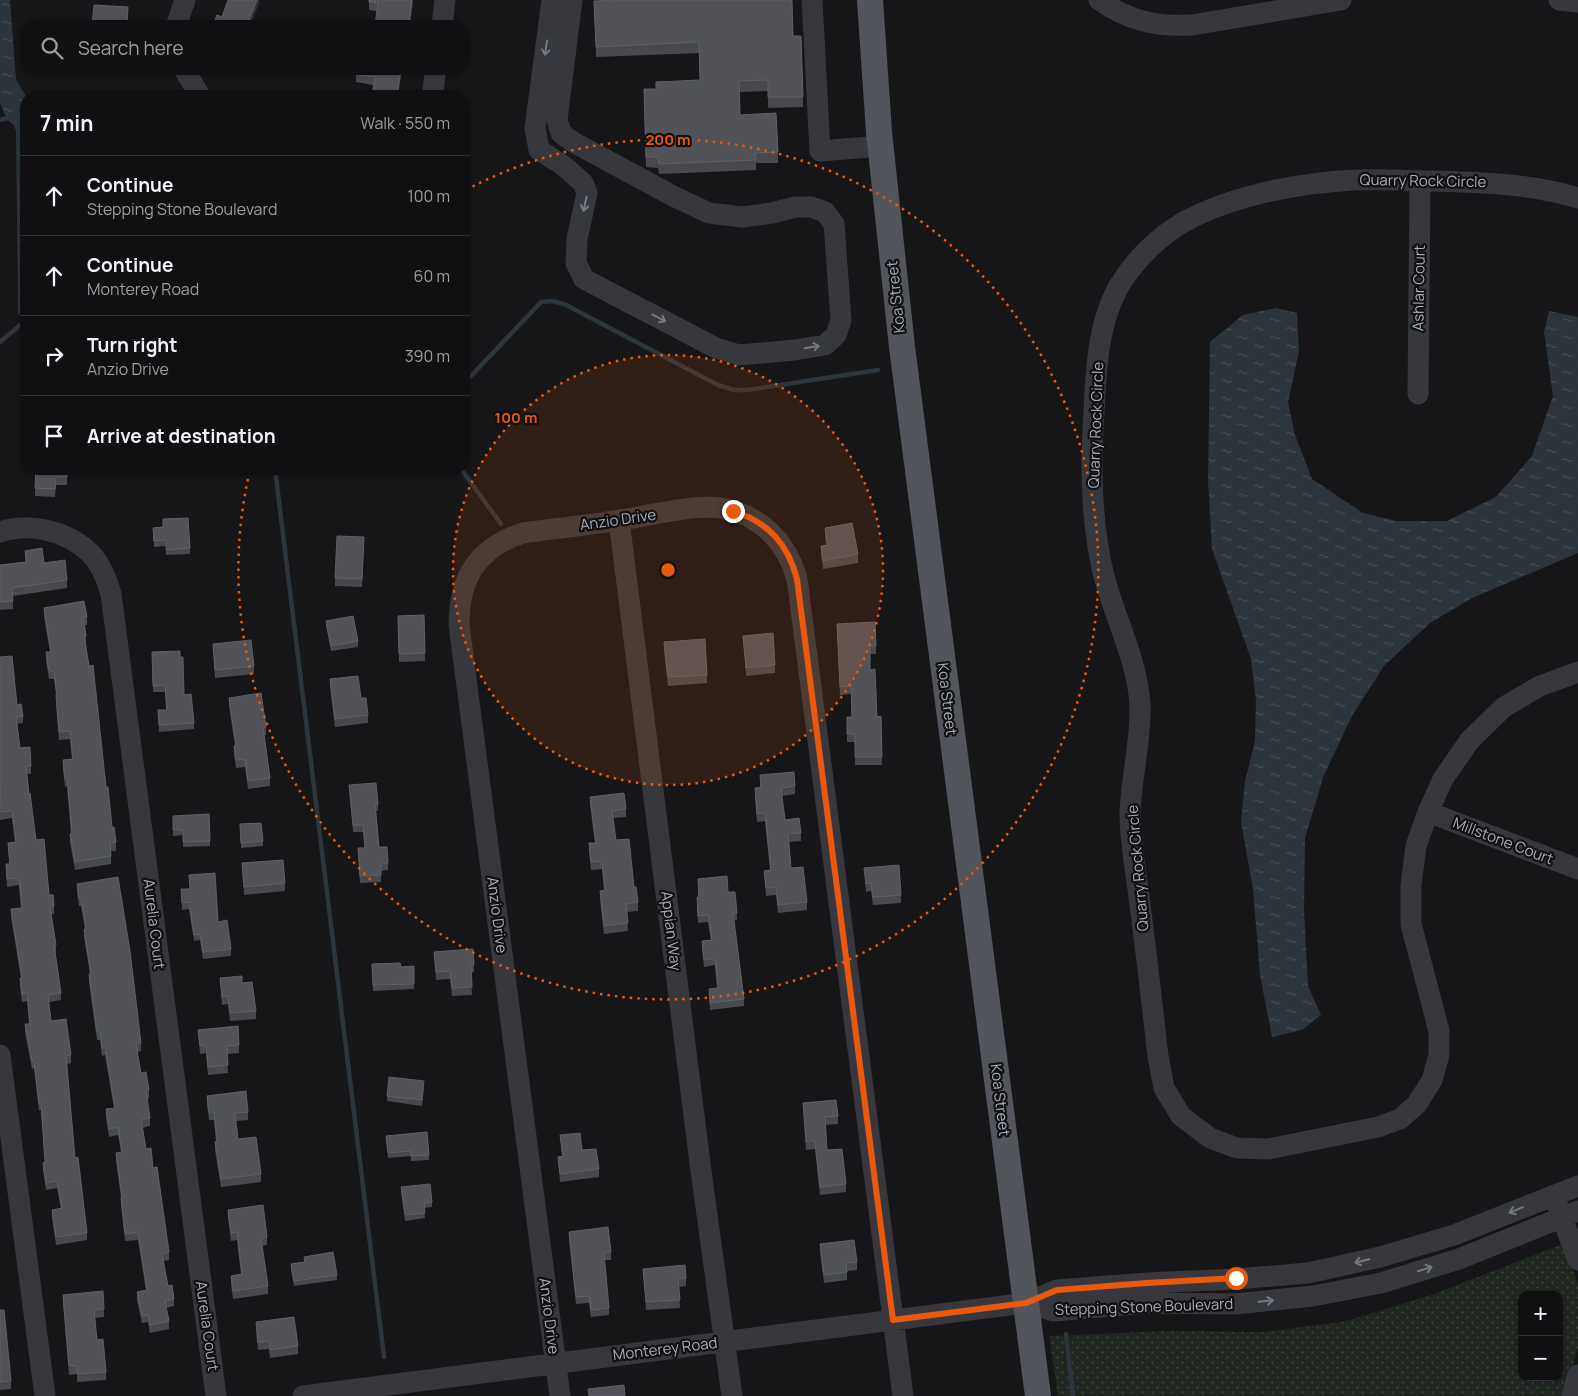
<!DOCTYPE html>
<meta charset="utf-8">
<style>
body{margin:0;font-family:Manrope,sans-serif;background:#1e1e20;color:#f1f3f6}
.controls{position:absolute;right:15px;bottom:15px;display:grid;overflow:hidden;border-radius:10px;box-shadow:0 1px 4px #0004}
.controls button{width:45px;height:45px;display:grid;place-items:center;padding:0;border:0;border-bottom:1px solid #303032;background:#101012;color:#f1f3f6;font:25px sans-serif}
.stop{position:absolute;width:15px;height:15px;margin:-11px;border:4px solid #ea580c;border-radius:50%;background:#fff}
.stop.end{background:#ea580c;border-color:#fff;box-shadow:0 1px 5px #0008}
.list{margin:0;padding:0;list-style:none}
h2{display:flex;justify-content:space-between;align-items:center;height:65px;margin:0;padding:0 20px;font-size:21px}
h2 small{font-size:16px;font-weight:400;color:#9c9d9f}
.list li{display:grid;grid-template-columns:32px 1fr auto;gap:15px;align-items:center;box-sizing:border-box;height:80px;padding:0 20px;border-top:1px solid #303032}
.list b{display:block;font-size:19px;white-space:nowrap}
.list p{margin:0;font-size:16px;white-space:nowrap;color:#9c9d9f}
.list em{font-size:16px;font-style:normal;color:#9c9d9f}
.icon{flex:none;width:28px;height:28px;fill:none;stroke:currentColor;stroke-width:2;stroke-linecap:round;stroke-linejoin:round}
.map{position:relative;flex:none;width:1578px;height:1396px;overflow:hidden}
.search{position:absolute;background:#101012;box-shadow:0 1px 4px #0004;left:20px;top:20px;width:450px;height:55px;display:flex;align-items:center;gap:12px;box-sizing:border-box;padding:0 18px;border-radius:20px;color:#9c9d9f;font-size:19px}
.panel{position:absolute;background:#101012;box-shadow:0 1px 4px #0004;left:20px;top:90px;width:450px;height:385px;border-radius:20px}
.map>svg:first-child{display:block}
</style>
<div class="map">
<svg width="1578" height="1396" viewBox="0 0 1578 1396">
<defs>
<pattern id="green-dots" width="8" height="8" patternUnits="userSpaceOnUse" patternTransform="scale(1.25)"><rect width="8" height="8" fill="#1e261f"/><path d="M2 2h.1M6 6h.1" fill="none" stroke="#3c433d" stroke-width="1.8" stroke-linecap="round"/></pattern>
<pattern id="water-ripples" width="26" height="14" patternUnits="userSpaceOnUse" patternTransform="scale(1.25)"><rect width="26" height="14" fill="#2c353c"/><path d="M2 4q2-2 4 0t4 0M15 11q2-2 4 0t4 0" fill="none" stroke="#485056"/></pattern>
</defs>
<rect width="100%" height="100%" fill="#161618"/>
<path fill="url(#green-dots)" fill-rule="evenodd" d="M1563,1244l15,40v64l-15,48h-505l-9,-60 119,-5 97,1 82,-11 87,-27zM1522,1295h37v82h-37z"/>
<path fill="url(#water-ripples)" d="M0,0h10l6,80 10,16v222l-8,-4 -2,-183 -2,-6 -7,-6 -7,-16z
M1276,308l21,5 2,38 -11,51 7,33 17,44 51,34 33,8h51l49,-24 36,-41 21,-60 -9,-64 5,-21 29,6v236l-106,45 -42,25 -46,43 -31,48 -29,61 -19,63 -1,72 4,76 13,29 -19,15 -30,7 -12,-62 -7,-86 -12,-67 4,-40 10,-41 1,-41 -5,-41 -39,-110 -4,-69 2,-138 33,-27z"/>
<g fill="none" stroke-linecap="round" stroke-linejoin="round">
<path stroke="#2c353c" stroke-width="4.5" d="M0,120l8,-2
M0,342l26,-22
M464,382l8,-7 69,-73 12,-1 13,4 152,80 16,5h13l131,-20
M275,469l109,888
M461,469l40,55
M1066,1334l7,62"/>
<path stroke="#37383d" stroke-width="21" d="M552,0l-17,128 4,22 25,16 19,17 4,10 -10,46 -1,24 8,16 132,69 23,7 56,-5 30,-5 11,-10 5,-15 -7,-96 -9,-12 -14,-5h-16l-23,6 -30,4 -33,-4 -36,-17 -100,-54 -12,-9 -4,-13 15,-120
M812,0l8,151 61,-5
M1099,0c30,21 57,27 93,25l149,-25
M1559,0l19,2
M176,26l9,-26
M442,26l3,-26
M184,69l16,27
M432,96l4,-27
M1578,198c-50,-15 -101,-16 -152,-17 -24,-1 -47,-2 -71,-1 -56,3 -123,15 -173,43 -25,15 -48,38 -63,63 -21,37 -23,83 -25,125 -1,17 -2,34 -2,51 0,36 3,79 12,114 11,43 34,85 36,130 1,36 -9,72 -10,108 0,26 6,58 9,83 7,53 13,106 19,159l6,32 17,28 29,22 27,10 31,1 110,-22 22,-8 17,-15 15,-24 7,-25v-24l-28,-107v-39l5,-39 12,-34 15,-33 27,-39 34,-33 36,-21 38,-14
M1418,394l2,-213
M619,520l82,651 31,225
M0,532c31,-10 67,-1 90,21 11,11 17,27 21,41l105,802
M1428,812l150,57
M0,1055l45,341
M1557,1204l21,56
M1026,1303l27,8 96,-8 86,1 78,-8 68,-13 78,-24 119,-48
M303,1396l723,-93 31,-13 90,-7 89,-4 72,-6 72,-16 74,-22 124,-49
M560,1396l-101,-771c0,-47 18,-77 64,-92 34,-5 69,-8 103,-14 26,-4 57,-12 83,-12 44,1 77,31 88,72l106,817
M1572,1396l6,-21"/>
<path stroke="#53555c" stroke-width="26" d="M870,0l9,132 23,215 136,1049"/>
</g>
<path fill="#47494d" d="M369,0h44l-3,26h-35l2,-15 -8,-1z
M594,1l199,35h8l2,71 -35,1v-17l-29,1 1,23 38,37v11h-22v7l-97,4 -1,-6 -12,-1 -2,-68 12,-10 44,-9 -1,-27 -103,4z
M231,69h9l-2,3z
M402,69l-4,27h-26l1,-11 -17,-3v-7z
M26,403v19l-4,-2v-5z
M67,469v16h-11l-1,12 -20,-1v-8z
M163,519l27,29v6l-24,1v-9l-12,1 -1,-19 10,-1z
M825,528l33,26v9l-35,6 -2,-15v-8l5,-1 -1,-9z
M364,545l-2,42 -27,-1v-8z
M25,551l19,12 23,17v8l-54,8v13l-13,1v-45l25,-3z
M44,608l43,9v8h-2l1,11v8l26,183 4,15v9h-5v13l-36,6 -5,-28v-8h1l-4,-48 -2,1 -2,-19v-8l9,-1 -2,-20 -11,1 -3,-37v-8l-2,-16h-5l-3,-19v-8h4l-6,-36z
M424,615l1,46 -26,1 -1,-46z
M326,621l32,20v6l-27,4 -5,-25z
M837,624l39,22v8h-6v16l7,47 4,-1 1,49h-27v-23h-8v-25h5l-1,-23 -11,1z
M743,636l32,29v8l-29,3z
M664,642l43,33v8l-39,3 -4,-36z
M213,644l41,22v8l-39,4z
M152,652l32,43 10,28v6l-35,3 -1,-22h8l-1,-18h-12z
M0,657l17,48 6,11v7l-6,1 3,24 11,18v8h-4l2,20 7,46 13,55 5,11v8h-3l5,31v7h-1l6,41v7l-12,2 2,19 20,34v8l-4,1 8,94 12,75v7l-31,5 -4,-27v-8l9,-1 -4,-21 -11,2 -3,-20v-7l2,-1 -4,-52 -2,1 -5,-43 -2,1 -7,-37v-8h4l-2,-23 -5,1 -2,-16 1,-8 -10,-61v-8l10,-1 -2,-23 -12,2 -1,-16v-7h3l-1,-21 7,-1 -3,-24 -12,2z
M330,679l31,19 7,17v8l-33,4 -5,-40z
M229,698l37,29v8h-2l6,43v8l-22,3 -3,-22 -9,1 -2,-14v-8l1,-1 -6,-39z
M760,775l35,11v8l-13,2 3,24 16,13v8l-12,1 2,26 16,34v8l-29,3 -2,-18 -10,1 -2,-25 6,-1 -5,-49 -8,1 -2,-26v-8h5z
M349,785l29,19v7h-2l3,36 9,16v7l-7,1v11l-21,1 -2,-35h7l-2,-16h-10z
M590,797l36,12v8l-13,1 3,22 18,47 4,15v9l-11,1 1,19 -24,3 -4,-35v-8h4l-2,-22 -11,1 -2,-19v-8h6l-5,-38z
M173,816l37,25v5l-27,1v-12l-10,1z
M240,824l23,17v5l-22,2z
M242,863l43,20v8l-41,4z
M864,868l37,27v8l-28,2 -2,-14 -5,1z
M698,879l30,13 9,21v7h-3l10,79v7l-34,4 -1,-21 8,-1 -2,-23 -11,2 -2,-18v-8l9,-1 -3,-18 -10,1 -1,-19v-7h1z
M77,884l64,159v8l-4,1 4,21 8,17v8l-2,1 3,19v8l-7,2 3,21 7,19 16,84v8l-6,1 5,25 6,13v7l-8,2 3,13v8l-19,4 -2,-11 -6,1 -5,-23v-8l9,-2 -8,-50 -13,1 -4,-36v-8l-5,-36v-8l5,-1 -3,-17 -9,2 -3,-20v-8l8,-1 -9,-53 -3,1 -2,-16h-3l-8,-58 1,-8 -6,-37v-8h1l-4,-23h-2l-2,-14z
M181,889l37,33 13,27v7l-28,3 -3,-19 -6,1 -5,-32 -7,1z
M434,952l40,12v8l-3,1 1,22 -20,1 -2,-17 -14,1z
M372,964l29,3 13,-1v23l-41,2z
M220,978l22,5 14,28v8l-26,2 -2,-17 -6,1z
M198,1030l41,15v8l-12,1 1,19 -20,2 -2,-22 -6,1z
M424,1087l-2,19 -35,-5v-5z
M207,1096l41,16v8l-12,1 2,18 23,35v8l-40,5 -6,-37v-8l1,-1 -2,-21h-5l-2,-16z
M803,1103l35,13v8l-13,1 2,25 19,34v8l-26,3 -5,-46 -9,1z
M560,1135l22,15 17,19v8l-39,5 -2,-25 4,-1z
M386,1136l43,19v5l-18,1v-5l-23,2z
M401,1187l31,15v5l-8,1 1,10 -20,3z
M228,1210l39,27v8l-5,1 6,40v8l-35,5 -2,-15v-8l10,-2 -4,-34 -6,1 -3,-23z
M569,1232l42,20v8h-7l5,48v7l-18,2 -2,-14 -13,1 -7,-65z
M820,1244l37,18v8l-10,1v9l-23,3 -4,-31z
M304,1257l33,18v5l-43,6 -3,-16v-6l13,-2z
M643,1269l43,9v8l-7,1 1,21 -34,2z
M63,1295l41,14v8l-9,1 2,22 9,32v8l-29,2v-8l-8,1 -6,-72z
M0,1310l11,71v8l-11,1z
M256,1322l42,24v8l-28,4 -1,-9 -11,1 -2,-20z"/>
<path fill="#2f3033" d="M257,0h2v3l-9,23h-3z
M412,0h1l-3,26h-1z
M401,69h1l-4,27h-1z"/>
<path fill="#525359" stroke="#5f6168" d="M228,0h29l-10,26h-34l4,-11 5,2z
M369,0h43l-3,26h-34l3,-23 -9,-1z
M616,0h176l1,36h8l2,61h-35v-17l-29,1 1,34 36,-2 2,39 -23,1 1,7 -97,4 -1,-7h-12l-2,-68h12v-7l44,-2 -1,-38 -103,5 -2,-46z
M94,5l34,2 -1,19h-35z
M357,69h44l-4,27h-25l3,-19 -19,-2z
M26,403v13l-4,-1z
M36,469h31v8h-11l-1,12 -20,-1z
M188,518l2,30 -24,2v-10l-12,1 -1,-13 10,-1v-8z
M852,523l6,31 -35,7 -2,-15 7,-1 -3,-17z
M337,536l27,1 -2,42 -27,-1z
M42,548l2,15 21,-3 2,20 -55,8 1,13 -13,1v-37l27,-3 -2,-11z
M84,601l3,16h-4l3,19h-2l5,30 4,-1 13,122h2l4,40h2l2,15 -6,1 1,13 -36,6 -5,-28 2,-1 -5,-55 -2,1 -2,-19 10,-1 -3,-28 -11,1 -3,-37h1l-3,-24h-5l-3,-19h5l-7,-44z
M424,615l1,38 -26,1 -1,-38z
M353,616l5,25 -27,5 -5,-25z
M875,622l1,24h-6v24l5,-1 2,48 4,-1 1,41h-27v-23h-8v-17h5l-1,-31 -11,1 -3,-63z
M773,633l2,32 -29,3 -3,-32z
M705,639l2,36 -39,2 -4,-35z
M251,640l3,26 -39,4 -2,-26z
M180,651v6h3l1,38 7,-1 3,29 -35,2 -1,-15h9l-2,-25 -12,1 -1,-34z
M12,656l5,49 4,-1 2,12 -7,1 4,31 10,-1 1,19h-5l3,28 1,-1 6,47 8,-1 5,56h4l1,11 -4,1 6,38h-2l7,48 -13,2 3,26 15,-2 5,36 -5,1 9,102 3,-1 9,76 -31,4 -4,-27 10,-2 -5,-27 -11,2 -3,-20 2,-1 -4,-59h-2l-5,-42h-2l-7,-37h5l-3,-31 -5,1 -2,-16h2l-11,-69 11,-1 -3,-30 -12,1 -1,-15h4l-2,-21 8,-1 -4,-31 -12,1v-15h1l-1,-12v-128z
M358,676l3,22h5l2,17 -33,4 -5,-40z
M261,693l5,34h-3l7,51 -22,3 -3,-22 -9,1 -2,-14 2,-1 -7,-47z
M794,772l1,14 -14,2 4,32 14,-2 2,15 -13,1 3,34 12,-1 4,35 -29,3 -2,-18 -10,1 -2,-17 7,-1 -6,-57 -8,1 -2,-26 6,-1 -1,-12z
M376,783l2,21h-3l4,43h8l1,16 -7,1v11l-21,1 -2,-28h7l-2,-23h-10l-4,-40z
M624,793l2,16 -14,2 4,29 13,-1 5,48h2l2,15 -12,2 2,19 -24,3 -4,-35 5,-1 -3,-29 -11,1 -2,-19h7l-6,-46z
M209,814l1,27 -27,1v-12h-10v-14z
M261,823l2,18 -22,2 -1,-19z
M283,860l2,23 -41,4 -2,-24z
M899,865l2,30 -28,2 -2,-14 -5,1 -2,-16z
M215,873l3,49 9,-2 4,29 -28,3 -3,-18 -6,1 -5,-33 -7,1 -1,-14h9l-1,-14z
M727,876l1,16h7l2,21h-4l11,86 -34,4 -1,-14 9,-1 -3,-30 -11,2 -2,-19 10,-1 -4,-25 -10,1 -1,-19h2l-1,-18z
M118,877l12,74 11,92 -5,1 5,29 5,-1 3,18 -3,1 4,27 -9,2 5,29 5,-1 2,20 4,-1 12,85 -7,2 6,32 4,-1 2,14 -9,2 4,20 -19,4 -2,-10 -6,1 -5,-24 10,-2 -9,-58 -13,2 -4,-37h1l-6,-44 6,-1 -4,-25 -9,2 -3,-20 9,-1 -10,-61 -3,1 -2,-16h-3l-8,-58h2l-7,-45h2l-5,-31h-2l-2,-14z
M473,949l1,15 -3,1 1,22 -20,1 -2,-17 -14,1 -2,-20z
M400,963l1,4 13,-1v18l-41,1 -1,-21z
M242,976v7l10,-1 4,29 -26,2 -2,-17 -6,1 -2,-19z
M238,1026l1,19 -12,1 1,19 -20,2 -2,-22 -6,1 -2,-16z
M389,1077l35,4 -2,19 -35,-4z
M246,1091l2,21 -13,1 3,26 18,-2 5,37 -40,5 -6,-37 2,-1 -3,-29h-5l-2,-16z
M836,1100l2,16 -13,1 2,33 15,-1 4,35 -26,3 -5,-46 -9,1 -3,-39z
M427,1132l2,23 -18,1v-5l-23,2 -2,-17z
M580,1133l2,17 14,-1 3,20 -39,5 -2,-17 5,-1 -3,-21z
M430,1184l2,18 -8,1 1,10 -20,2 -4,-28z
M263,1205l4,32 -6,1 7,48 -35,5 -2,-15 11,-2 -5,-42 -6,1 -3,-23z
M608,1227l3,25 -7,1 5,55 -18,2 -2,-14 -13,1 -7,-65z
M854,1240l3,22 -11,1 1,9 -23,3 -4,-31z
M333,1252l4,23 -43,6 -3,-17 14,-2 -1,-5z
M685,1265l1,13 -8,1 2,21 -34,2 -3,-33z
M103,1291l1,18 -10,1 3,30 6,-1 3,33 -29,2v-8h-8l-6,-71z
M0,1310h4l7,71 -11,1z
M294,1317l4,29 -28,4 -1,-9 -11,1 -2,-20z
M624,1385l1,11h-36l-1,-7z"/>
<defs><path id="oneway-shaft" d="M-6 0H5M1.5-3L5.5 0L1.5 3" fill="none" stroke-width="1.6" stroke-linecap="round" stroke-linejoin="round" transform="scale(1.25)"/></defs>
<g stroke="#757881">
<use href="#oneway-shaft" transform="translate(546 48) rotate(98)"/>
<use href="#oneway-shaft" transform="translate(585 204) rotate(102)"/>
<use href="#oneway-shaft" transform="translate(659 318) rotate(28)"/>
<use href="#oneway-shaft" transform="translate(812 347) rotate(-10)"/>
<use href="#oneway-shaft" transform="translate(1516 1210) rotate(158)"/>
<use href="#oneway-shaft" transform="translate(1362 1261) rotate(167)"/>
<use href="#oneway-shaft" transform="translate(1425 1269) rotate(-17)"/>
<use href="#oneway-shaft" transform="translate(1266 1301) rotate(-6)"/>
</g>
<g fill="none" stroke-linecap="round" stroke-linejoin="round">
<path stroke="#ea580c" stroke-width="6" d="M733,511c35,11 55,33 64,68l96,741 133,-17 31,-13 90,-7 89,-5"/>
</g>
<circle cx="668" cy="570" r="215" fill="#e8590c" fill-opacity=".12"/>
<g fill="none" stroke="#e8590c" stroke-width="2.5" stroke-dasharray="2.5 5">
<circle cx="668" cy="570" r="215"/>
<path d="M466 190A430 430 0 1 1 250 470"/>
</g>
<g text-anchor="middle" stroke-width="4.5" stroke-linejoin="round" paint-order="stroke">
<g font-size="15" fill="#a8adb8" stroke="#111113">
<text transform="translate(1423 181) rotate(1)" y="5">Quarry Rock Circle</text>
<text transform="translate(1419 288) rotate(-89)" y="5">Ashlar Court</text>
<text transform="translate(896 297) rotate(-96)" y="5">Koa Street</text>
<text transform="translate(1096 425) rotate(-88)" y="5">Quarry Rock Circle</text>
<text transform="translate(618 520) rotate(-8)" y="5">Anzio Drive</text>
<text transform="translate(947 699) rotate(83)" y="5">Koa Street</text>
<text transform="translate(1503 841) rotate(21)" y="5">Millstone Court</text>
<text transform="translate(1138 868) rotate(-95)" y="5">Quarry Rock Circle</text>
<text transform="translate(497 915) rotate(83)" y="5">Anzio Drive</text>
<text transform="translate(154 924) rotate(83)" y="5">Aurelia Court</text>
<text transform="translate(671 931) rotate(83)" y="5">Appian Way</text>
<text transform="translate(1000 1100) rotate(83)" y="5">Koa Street</text>
<text transform="translate(1144 1307) rotate(-2)" y="5">Stepping Stone Boulevard</text>
<text transform="translate(549 1316) rotate(83)" y="5">Anzio Drive</text>
<text transform="translate(207 1326) rotate(82)" y="5">Aurelia Court</text>
<text transform="translate(665 1349) rotate(-7)" y="5">Monterey Road</text>
</g>
</g>
<circle cx="668" cy="570" r="8" fill="#e8590c" stroke="#111113" stroke-width="2.5"/>
<g font-size="15" text-anchor="middle" font-weight="bold" fill="#e8590c" stroke="#111113" stroke-width="4.5" stroke-linejoin="round" paint-order="stroke">
<text x="668" y="145">200 m</text>
<text x="516" y="423">100 m</text>
</g>
</svg>
<div class="controls">
<button>+</button>
<button>−</button>
</div>
<div class="stop" style="left:1236px;top:1278px"></div>
<div class="stop end" style="left:733px;top:511px"></div>
<div class="search"><svg class="icon" aria-label="search" viewBox="0 0 24 24"><circle cx="10" cy="10" r="6"/><path d="M15 15l6 6"/></svg>Search here</div>
<section class="panel">
<h2>7 min<small>Walk · 550 m</small></h2>
<ul class="list">
<li><svg class="icon" aria-label="ahead" viewBox="0 0 24 24"><path d="M12 20V5M6 11l6-6 6 6"/></svg><div><b>Continue</b><p>Stepping Stone Boulevard</p></div><em>100 m</em></li>
<li><svg class="icon" aria-label="ahead" viewBox="0 0 24 24"><path d="M12 20V5M6 11l6-6 6 6"/></svg><div><b>Continue</b><p>Monterey Road</p></div><em>60 m</em></li>
<li><svg class="icon" aria-label="right" viewBox="0 0 24 24"><path d="M7 20v-9h11M14 6l5 5-5 5"/></svg><div><b>Turn right</b><p>Anzio Drive</p></div><em>390 m</em></li>
<li><svg class="icon" aria-label="arrive" viewBox="0 0 24 24"><path d="M6 21V4h12l-3 4 3 4H6"/></svg><div><b>Arrive at destination</b></div></li>
</ul>
</section>
</div>
